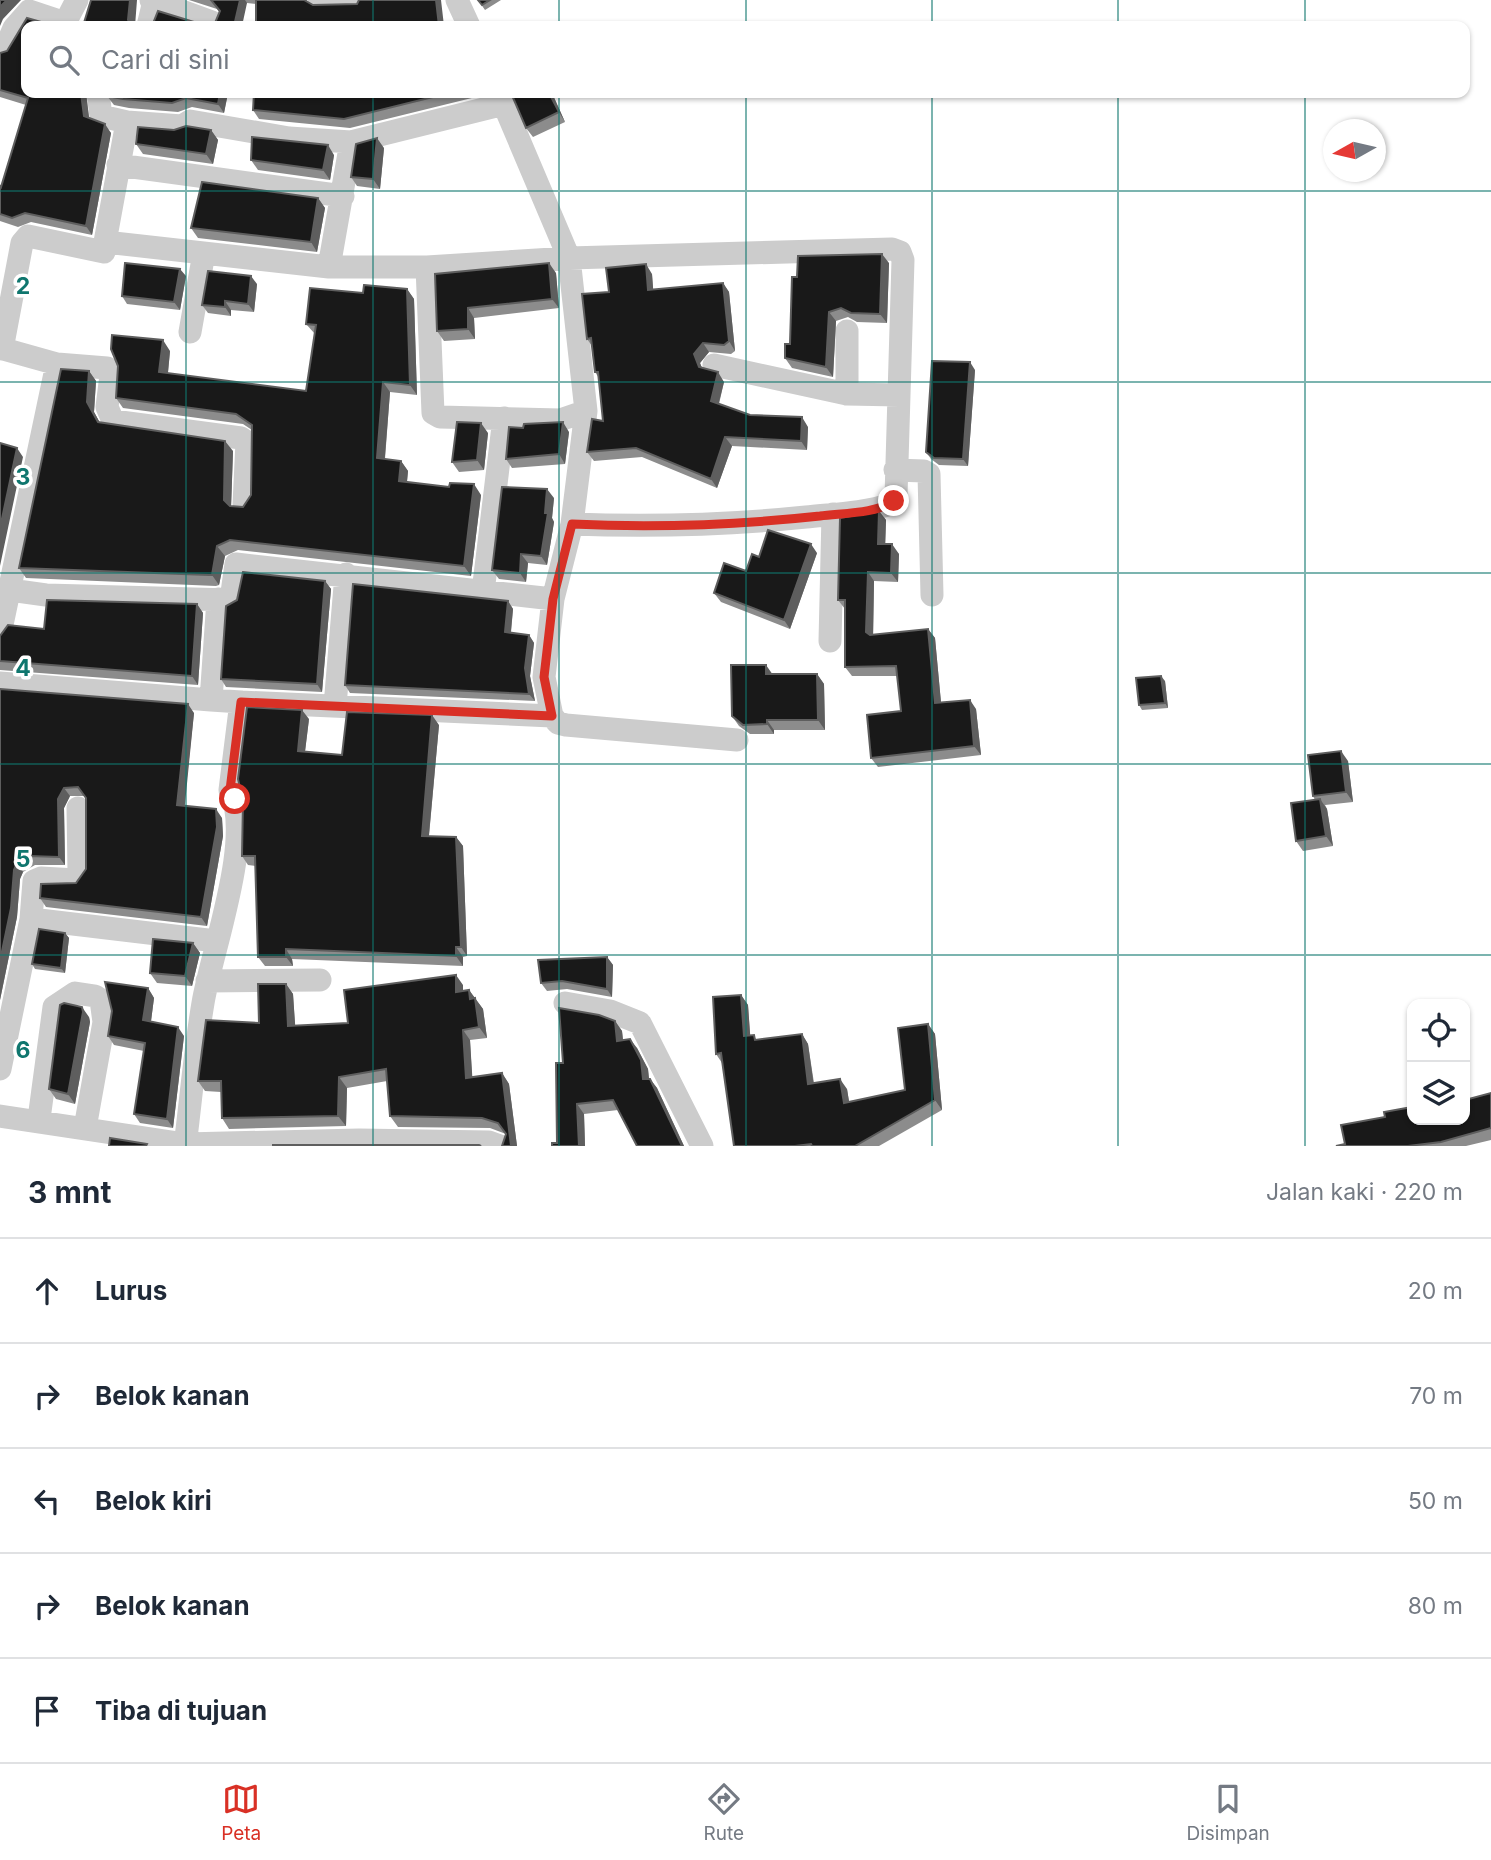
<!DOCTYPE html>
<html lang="id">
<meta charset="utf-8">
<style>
body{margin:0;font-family:Inter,sans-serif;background:#f6f6f7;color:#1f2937}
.controls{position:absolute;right:21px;bottom:21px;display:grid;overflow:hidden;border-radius:14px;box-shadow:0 2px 5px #0004}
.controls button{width:63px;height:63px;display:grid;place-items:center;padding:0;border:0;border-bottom:2px solid #e0e1e3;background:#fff;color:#1f2937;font:35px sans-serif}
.compass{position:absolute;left:1323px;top:119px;width:63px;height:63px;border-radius:50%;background:#fff;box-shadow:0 2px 5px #0004;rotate:262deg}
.stop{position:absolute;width:21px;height:21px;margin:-16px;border:5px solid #d93025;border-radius:50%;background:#fff}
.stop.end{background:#d93025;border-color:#fff;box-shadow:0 2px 7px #0008}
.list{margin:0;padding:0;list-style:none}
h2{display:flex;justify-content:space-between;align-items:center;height:91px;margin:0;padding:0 28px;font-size:30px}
h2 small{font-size:23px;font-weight:400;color:#747a83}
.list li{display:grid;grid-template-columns:46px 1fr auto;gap:21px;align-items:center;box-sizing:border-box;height:105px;padding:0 28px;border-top:2px solid #e0e1e3}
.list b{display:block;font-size:26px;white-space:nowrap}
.list em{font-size:23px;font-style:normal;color:#747a83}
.icon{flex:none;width:38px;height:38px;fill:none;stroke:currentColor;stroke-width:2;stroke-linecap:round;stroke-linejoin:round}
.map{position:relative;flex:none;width:1491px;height:1146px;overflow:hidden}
.search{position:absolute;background:#fff;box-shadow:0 2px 5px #0004;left:21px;right:21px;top:21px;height:77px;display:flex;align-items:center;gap:18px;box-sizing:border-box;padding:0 24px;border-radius:14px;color:#747a83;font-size:26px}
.sheet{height:616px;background:#fff}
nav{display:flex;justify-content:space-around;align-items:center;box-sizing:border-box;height:98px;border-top:2px solid #e0e1e3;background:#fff;font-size:19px;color:#747a83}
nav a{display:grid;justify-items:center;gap:4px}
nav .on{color:#d93025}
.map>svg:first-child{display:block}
</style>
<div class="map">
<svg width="1491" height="1146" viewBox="0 0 1491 1146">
<rect width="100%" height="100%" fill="#fff"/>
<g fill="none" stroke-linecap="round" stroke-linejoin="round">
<path stroke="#ccc" stroke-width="23" d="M319,0h38
M457,0l12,26
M154,1l58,21
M148,26l6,-25 -3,-1
M0,50l5,-1 9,-21 15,-17 36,12 12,-23
M98,93l3,23 26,6 -22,120
M127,122l55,4 8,-5 99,17 62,4
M118,165l225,31
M329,267l22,-125 153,-38
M427,267l142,-9 -70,-165
M847,331v63
M190,332l14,-79
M0,348l57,16 50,4 4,7 -4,32 6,14 128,17 6,4 -3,62
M2,349l20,-106 6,-7 76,16 1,-10 224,25h98l6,146 7,4 120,3 26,-9
M714,365l133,29 52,1
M895,470l29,1 5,3 3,121
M572,524c79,3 155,1 234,-7 28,-3 59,-4 85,-13l5,-8 7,-236 -3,-8 -8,-3 -323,9 17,153 -14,113 -19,75 -9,78 8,39 6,7 8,2 171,15
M10,590l36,5 185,5 5,-36 317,35
M483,592l21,-174
M0,634l57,-270
M830,641l3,-127
M0,683l211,17
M241,702l311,14
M335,706l11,-132
M78,808l1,65 -3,7 -35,-2 -7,3 -3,38 185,22
M207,981l113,-1
M565,1003l45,8 30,12 62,123
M0,1069l31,-150
M0,1116l185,28 174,-4 130,2 11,4
M39,1119l15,-112 21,-14 20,3 6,4 3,22 -19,106
M185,1146c6,-47 10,-96 18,-143 9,-54 51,-164 27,-213l11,-88 -30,-2 7,-101"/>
</g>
<path fill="#8c8c8c" d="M189,0h118v1l6,4 131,21 -197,-23 -32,20 4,-11 -2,-3z
M478,0h23l-16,10z
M0,53l86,40 3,25 22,15 -19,102 -61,-13 -13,5 -18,-6v-35l1,1 25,-82 -26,-8z
M107,93h121l-4,20 -32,-6 -14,5 -49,-4 -15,-3 -7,-9z
M254,93h226v3l-130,32 -91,-9 -6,-9z
M552,93l13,29 -32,15 -7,-9z
M174,130h37l7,10 -5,24 -70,-10 -7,-10z
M384,148l-4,41 -23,-3 -6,-9z
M334,155l-4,25 -72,-10 -7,-10z
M318,198l7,10 -8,44 -119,-14 -7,-10z
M889,263l-2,60 -30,-1 -9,-5 -12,4 -3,56 -41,-9 -7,-10 5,-14 7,-67z
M556,273l3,35 -85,10 1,21 -31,2 -7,-10 -2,-57z
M652,274l1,16 70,-7 6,9 6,59 -4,3 -22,-2 -9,11 2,5 22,14 -5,22 31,11 58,12 -1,23 -75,-4 -15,42 -75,-31 -48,4 -7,-9 16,-31 -4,-43 -4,-6 -3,-26 -5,-7 22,-47z
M186,276l-6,34 -53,-6 -5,-8z
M257,284l-3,28 -23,-2v6l-23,-3 -6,-8z
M407,289l7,10 3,96 -27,-3 -5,67 16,2 7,10 -1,11 74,13 -10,81 -233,-26 -13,6 -6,29 -3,1 -190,-8 -7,-10 70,-197 7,10 -2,31 6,11 133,28 -2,55 12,1 8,-12 1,-65 -9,-6 -120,-16 -7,-10 54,-47 -2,22 138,18 9,-57 -9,-10 57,-31z
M975,370l-7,96 -29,-1 -8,-6 -5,-7z
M523,428l46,4 -4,32 -53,4 -6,-9z
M488,433l-4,37 -25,2 -7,-10z
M554,498l-2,20 2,4 -7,43 -19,-2 -2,19 -27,-3 -7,-9z
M879,511l7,9 -1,24 14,10 -1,28 -24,-1 -1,54 55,-6 7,9 6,65 35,6 5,46 -103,12 -7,-9 30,-47 -4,-35h-45l-7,-9v-58l-7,-9z
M817,553l-27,76 -69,-27 -7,-9 32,-22 13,-14z
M325,581l6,8 -9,103 -96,-5 -5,-8z
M508,601l5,8 -2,24 18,2 5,8 -4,33 5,25 -185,-8 -5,-8z
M197,604l6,9 -5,72 -198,-15v-34z
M772,674h45l7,10 1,46h-51v4h-24l-11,-8 -7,-10z
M1165,681l3,27 -26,2 -3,-5z
M0,689l194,24 -10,92 38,13 1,18 -16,90 -161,-19 -6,-9 36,-15 10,-14v-71l-2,-2h-14l-6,12 1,57h-30l-12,7 -3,7 -3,38 -17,83z
M309,719l-4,32 37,4 97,-30 -10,111 27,1 7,9 4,110 -4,1v9l-171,-7 1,7h-28l-7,-9 -2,-91 -8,-1 -6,-9z
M1348,761l5,41 -28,3 2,4 6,37 -30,5 -7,-10 19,-41 -2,-4z
M65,933l4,5 -4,35 -30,-4 -3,-5z
M193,943l7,10 -8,33 -35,-3 -7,-10z
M607,957l6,8 -1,32 -45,-8 -20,2 -6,-8z
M286,984l7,10 2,32 53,-3 115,-38v6l6,-1 14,19 4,29 -17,2 2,37 30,-4 7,11 8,62h-15l4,-12 -16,-6 -92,-1 -8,-11 -3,-35 -40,7 -1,38 -117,3 -7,-11 -1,-26 -16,-1 -7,-10 61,-58z
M148,988l6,10 -3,23 33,15 -11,92 -33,-5 -6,-9 10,-63 -30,-6 -6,-9z
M741,995l7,10 2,30 7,5 45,-6 6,10 6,39 33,6 2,13 56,-12 23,-66 7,10 7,76 -63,36h-145l-12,-83 -6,-9z
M89,1017l1,5 -15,82 -19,-5 -7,-10z
M615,1021l7,10 1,9 14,8 11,21 1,10h1l7,9 27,58h-47l-19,-36 -34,4 1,32h-33l5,-3 6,-80z
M1491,1093v47l-25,6h-130l9,-2z"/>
<path fill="#5e5e5e" d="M7,0h14l-18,19 -3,7v-19z
M130,0h7l-2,26h-3l-4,-6z
M240,0h5l2,3 -5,23h-8z
M436,0h5l3,26h-5z
M81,93h5l4,32 -6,-9z
M220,93h8l-4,20 -6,-9z
M549,93h3l13,29 -6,-10z
M105,124l6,9 -19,102 -6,-9z
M211,130l7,10 -5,24 -7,-10z
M377,138l7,10 -4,41 -7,-10z
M328,145l6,10 -4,25 -7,-10z
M318,198l7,10 -8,44 -6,-10z
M882,254l7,9 -2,60 -7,-9z
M549,263l7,10 3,35 -7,-9z
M646,264l6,10 2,26 -6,-10z
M180,269l6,7 -6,34 -6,-8z
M251,276l6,8 -3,28 -6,-8z
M723,283l6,9 6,59 -6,-10z
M407,289l7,10 3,96 -7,-10z
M225,301l6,9v6l-6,-9z
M468,308l6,10 1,21 -7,-10z
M829,312l7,9 -3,56 -7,-10z
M163,340l7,11 -3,31 -8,-10z
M703,343l6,9 -9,11 5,13 -6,-9 -5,-13z
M970,362l5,8 -7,96 -5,-7z
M89,371l7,10 -2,31 11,20 -7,-10 -11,-20z
M718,372l6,10 -7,28 -6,-9z
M383,382l7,10 -6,76 -7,-10z
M802,417l6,10 -1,23 -6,-9z
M563,422l6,10 -4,32 -6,-10z
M481,423l7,10 -4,37 -7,-10z
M725,437l7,9 -15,42 -6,-9z
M225,441l8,10 -2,59 -7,-10z
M17,448l6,9 -23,109v-38z
M401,461l7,10 -2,20 -7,-10z
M474,484l7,11 -10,81 -7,-10z
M547,489l7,9 -2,20 2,4 -7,43 -6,-9z
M879,511l7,9 -1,33 -7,-9z
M811,544l6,9 -27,76 -6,-9z
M892,544l7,10 -1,28 -7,-9z
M217,546l8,10 -6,29 -7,-10z
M521,554l7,9 -2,19 -6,-9z
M868,572l6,9 -1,60 -7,-9z
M325,581l6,8 -9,103 -5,-8z
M508,601l5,8 -3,31 -5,-8z
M197,604l6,9 -5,72 -6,-9z
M928,629l7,9 7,75 -7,-10z
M529,635l5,8 -4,33 5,25 -6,-7 -4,-26z
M766,665l7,10 -7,-1z
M817,674l7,10 1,46 -7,-10z
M1161,676l4,5 3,27 -3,-5z
M970,700l6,9 5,46 -7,-9z
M188,704l6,9 -10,101 -7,-9z
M302,710l7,9 -5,41 -6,-9z
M432,715l7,10 -11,120 -6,-9z
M767,720l7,10v4l-7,-10z
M1341,751l7,10 5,41 -7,-10z
M64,788l6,8 -6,12 1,57 -6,-8 -1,-58z
M1320,799l7,10 6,37 -7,-10z
M216,809l6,9 1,18 -16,90 -6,-9z
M456,837l7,9 4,110 -6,-9z
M17,863l6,9 -3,7 -3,38 -17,83v-39l14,-91z
M65,933l4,5 -4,35 -4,-5z
M193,943l7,10 -8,33 -7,-10z
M456,947l7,10v9l-7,-10z
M286,949l6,10 1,7 -7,-9z
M607,957l6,8 -1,32 -5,-8z
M456,975l7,10v17l-7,-10z
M286,984l7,10 3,43 -8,-11z
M148,988l6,10 -4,31 -7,-9z
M469,990l14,19 4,29 -8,-11 -9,-28z
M741,995l7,10 3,41 -7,-10z
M82,1007l7,10 1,5 -15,82 -7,-10z
M615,1021l7,10 2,19 -7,-9z
M928,1024l7,10 7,76 -7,-10z
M178,1027l6,9 -11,92 -6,-9z
M463,1030l7,10 3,48 -7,-10z
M802,1034l6,10 7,50 -7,-10z
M630,1039l7,9 11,21 2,20 -7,-10z
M502,1073l7,11 8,62h-6z
M339,1077l8,11 -1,38 -8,-10z
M650,1079l7,9 27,58h-2z
M840,1079l7,10 4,24 -7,-10z
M577,1104l7,10 1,32h-6z"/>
<path fill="#191919" stroke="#5e5e5e" stroke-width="2" d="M0,0h7l-7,7z
M91,0h39l-2,20 6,6h-51z
M211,0h29l-6,26h-24l5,-3 5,-12z
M256,0h48l9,5 44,-1 2,-4h77l3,26h-183z
M478,0h12l-8,5z
M158,11l49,15h-55z
M27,18l28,8h-29v67h55l3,23 21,8 -19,102 -61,-13 -13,5 -12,-4v-28l1,1 27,-89 -28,-8v-37l7,-2z
M107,93h113l-2,11 -32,-6 -14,5 -49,-4 -16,-3z
M254,93h195l-105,26 -91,-9z
M511,93h38l10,19 -33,16z
M186,126l25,4 -5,24 -70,-10 2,-17 36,3z
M252,137l76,8 -5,25 -72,-10z
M377,138l-4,41 -22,-2 5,-33z
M202,182l116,16 -7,44 -120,-14z
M882,254l-2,60 -29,-1 -10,-5 -12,4 -3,55 -41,-9v-14h5l2,-67h5l1,-21z
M125,263l55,6 -6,33 -52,-6z
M549,263l3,36 -84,9v21l-31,2 -2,-57z
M646,264l2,26 75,-7 6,58 -5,4 -21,-2 -9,11 5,13 19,5 -7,29 39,14 52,2 -1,24 -76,-4 -14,42 -75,-31 -49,4 5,-33 11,2 -5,-49h-3l-4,-34 -4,1 -5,-45 27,-2 -3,-24z
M208,271l43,5 -3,28 -23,-3v6l-23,-2z
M364,285l43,4 3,96 -27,-3 -6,76 24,3 -2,20 50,6 1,-4 24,1 -10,82 -234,-26 -13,6 -5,29h-3l-190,-7 42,-199 28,2 -2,31 11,20 127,19 -1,59 6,6 13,1 8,-12 1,-70 -16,-11 -120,-16 2,-32 -7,-17 1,-14 51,5 -4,32 147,19 10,-66 -10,-1 4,-36 53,5z
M932,361l38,1 -7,97 -29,-1 -8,-6z
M457,422l24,1 -4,37 -25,2z
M563,422l-4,32 -53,5 3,-32 14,1 1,-4z
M0,443l17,5 -17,80z
M502,487l45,2 -2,24h3l-7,43 -20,-2 -1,19 -28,-3z
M879,511l-1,33h14l-1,29 -23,-1 -2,60 4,3 58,-6 7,74 35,-3 4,46 -103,12 -4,-43 34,-4 -5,-45 -51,1v-67h-7l2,-82z
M768,530l43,14 -27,76 -70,-27 10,-30 22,8 6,-17 7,3z
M243,572l82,9 -8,103 -96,-5 5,-73 11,-6z
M353,584l155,17 -3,31 24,3 -4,33 4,26 -184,-9z
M47,600l150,4 -5,72 -192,-15v-25l8,-11 36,4z
M731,665h35v9h51l1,46h-51v4l-24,1 -11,-9z
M1161,676l4,27 -26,2 -3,-27z
M0,689l188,15 -11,101 39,4 1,18 -16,90 -161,-19 1,-14 35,-1 10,-14v-71l-8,-11 -14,1 -6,11 1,58 -30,-1 -12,7 -3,7 -3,38 -11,53z
M247,707l55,3 -4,41 44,4 5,-43 85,3 -10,121 34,1 5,110h-5v9l-170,-7v8h-28l-3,-101h-13l1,-55 -5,-22z
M1341,751l5,41 -33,4 -5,-41z
M1320,799l6,37 -30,5 -5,-38z
M39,929l26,4 -4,35 -29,-4z
M153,939l40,4 -8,33 -35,-3z
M607,957v32l-45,-8 -21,2 -3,-23z
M456,975v17l13,-2 1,9 5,-1 4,29 -16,3 3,48 36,-5 9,73h-9l4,-12 -8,-11 -16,-5 -92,-2 -4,-47 -47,8 -1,39 -116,2 -1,-37h-23l8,-61 53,3 -1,-39h28l2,42 60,-3 -4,-33z
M105,982l43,6 -5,32 35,7 -11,92 -33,-5 11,-71 -37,-7 4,-25z
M741,995l3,41 10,-1 1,5 47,-6 6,50 32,-5 4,24 61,-13 -7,-62 30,-4 7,76 -80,46h-43l-1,-2 -16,2h-61l-13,-93 -5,1 -3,-57z
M64,1003l18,4 1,5 -15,82 -19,-5 11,-84z
M559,1008l40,7 16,6 2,20 13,-2 11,21 2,19h7l32,67h-45l-24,-46 -36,4 2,42h-27v-3h5l-1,-80h7z
M1491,1093v35l-50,14 -33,4h-72l9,-2 -4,-19 44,-8 -1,-5 28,-5v13h53v-20z
M110,1138l37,6 -1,2h-37z
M273,1145h206l2,1h-208z"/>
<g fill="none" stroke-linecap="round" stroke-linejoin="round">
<path stroke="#d93025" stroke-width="9" d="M235,799l-5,-9 11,-88 311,14 -8,-39 9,-78 19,-75c84,4 165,1 248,-8 22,-3 56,-2 74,-15"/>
</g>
<path fill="none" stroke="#0f766e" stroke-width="2" stroke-opacity="0.55" d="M186,0v26M373,0v26M559,0v26M746,0v26M932,0v26M1118,0v26M1305,0v26M186,93v1053M373,93v1053M559,93v1053M746,93v1053M932,93v1053M1118,93v1053M1305,93v1053M0,191h1491M0,382h1491M0,573h1491M0,764h1491M0,955h1491"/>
<g font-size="23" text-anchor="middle" font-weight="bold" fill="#0f766e" stroke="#fff" stroke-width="7" stroke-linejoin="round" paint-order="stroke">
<text x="23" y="294">2</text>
<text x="23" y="485">3</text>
<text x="23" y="676">4</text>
<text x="23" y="867">5</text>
<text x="23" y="1058">6</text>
</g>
</svg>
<div class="controls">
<button><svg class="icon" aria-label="locate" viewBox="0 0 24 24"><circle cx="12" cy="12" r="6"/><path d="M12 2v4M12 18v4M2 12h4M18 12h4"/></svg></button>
<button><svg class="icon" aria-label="layers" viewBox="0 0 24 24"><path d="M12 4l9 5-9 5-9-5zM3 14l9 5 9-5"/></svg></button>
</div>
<svg class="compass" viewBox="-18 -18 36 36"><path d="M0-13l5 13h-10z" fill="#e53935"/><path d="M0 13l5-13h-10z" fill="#747a83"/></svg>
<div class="stop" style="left:235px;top:799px"></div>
<div class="stop end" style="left:894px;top:501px"></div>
<div class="search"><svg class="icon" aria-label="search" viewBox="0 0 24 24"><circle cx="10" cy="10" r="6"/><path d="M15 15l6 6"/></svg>Cari di sini</div>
</div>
<section class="sheet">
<h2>3 mnt<small>Jalan kaki · 220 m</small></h2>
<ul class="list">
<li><svg class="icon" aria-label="ahead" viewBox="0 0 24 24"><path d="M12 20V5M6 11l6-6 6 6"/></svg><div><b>Lurus</b></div><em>20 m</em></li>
<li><svg class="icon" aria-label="right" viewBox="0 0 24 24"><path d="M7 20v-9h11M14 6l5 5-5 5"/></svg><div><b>Belok kanan</b></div><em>70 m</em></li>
<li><svg class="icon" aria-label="left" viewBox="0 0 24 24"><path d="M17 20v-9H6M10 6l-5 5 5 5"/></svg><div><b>Belok kiri</b></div><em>50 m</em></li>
<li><svg class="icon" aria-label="right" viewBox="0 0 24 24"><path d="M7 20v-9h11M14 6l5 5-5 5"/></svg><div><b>Belok kanan</b></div><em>80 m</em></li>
<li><svg class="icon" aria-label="arrive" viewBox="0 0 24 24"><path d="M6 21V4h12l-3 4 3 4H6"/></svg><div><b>Tiba di tujuan</b></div></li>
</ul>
</section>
<nav>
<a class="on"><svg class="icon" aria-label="map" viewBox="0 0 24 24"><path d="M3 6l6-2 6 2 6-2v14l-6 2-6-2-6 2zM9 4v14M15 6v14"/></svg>Peta</a>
<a><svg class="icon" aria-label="directions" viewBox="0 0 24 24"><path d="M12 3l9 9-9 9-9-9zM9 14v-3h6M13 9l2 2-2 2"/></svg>Rute</a>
<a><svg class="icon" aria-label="saved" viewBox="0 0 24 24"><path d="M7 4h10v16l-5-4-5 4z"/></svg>Disimpan</a>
</nav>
